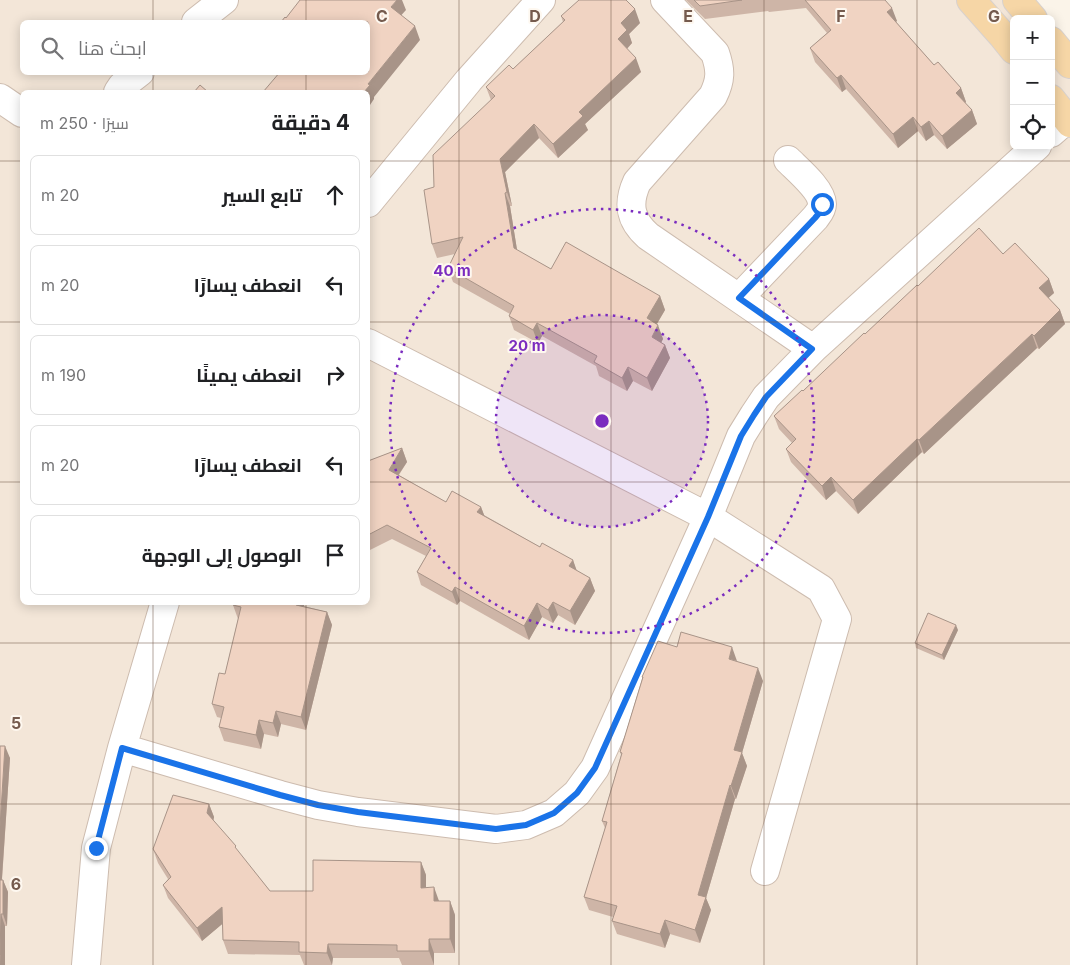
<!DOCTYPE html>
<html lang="ar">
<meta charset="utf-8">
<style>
body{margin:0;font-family:Inter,Cairo,sans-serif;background:#f6f6f6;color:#202124;direction:rtl}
.controls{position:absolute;right:15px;top:15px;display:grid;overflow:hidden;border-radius:8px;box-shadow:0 2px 12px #0003}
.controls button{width:45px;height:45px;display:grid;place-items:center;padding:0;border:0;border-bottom:1px solid #e0e0e0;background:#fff;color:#202124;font:25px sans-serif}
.stop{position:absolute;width:15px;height:15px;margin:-11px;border:4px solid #1a73e8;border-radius:50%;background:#fff}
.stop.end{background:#1a73e8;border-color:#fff;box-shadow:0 1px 5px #0008}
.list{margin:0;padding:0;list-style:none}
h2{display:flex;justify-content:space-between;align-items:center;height:65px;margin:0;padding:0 20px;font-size:21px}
h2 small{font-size:16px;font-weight:400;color:#757577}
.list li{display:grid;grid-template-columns:32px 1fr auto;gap:15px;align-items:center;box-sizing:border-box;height:80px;margin:0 10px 10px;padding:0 10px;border:1px solid #e0e0e0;border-radius:8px}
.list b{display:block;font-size:19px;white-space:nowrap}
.list em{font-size:16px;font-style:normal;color:#757577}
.icon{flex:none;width:28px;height:28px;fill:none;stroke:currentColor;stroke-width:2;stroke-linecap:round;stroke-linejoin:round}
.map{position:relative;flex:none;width:1070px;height:965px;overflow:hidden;direction:ltr}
.search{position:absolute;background:#fff;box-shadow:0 2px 12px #0003;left:20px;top:20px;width:350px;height:55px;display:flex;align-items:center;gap:12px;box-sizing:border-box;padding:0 18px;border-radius:8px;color:#757577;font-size:19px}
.panel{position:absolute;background:#fff;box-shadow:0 2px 12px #0003;left:20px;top:90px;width:350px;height:515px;border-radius:8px;direction:rtl}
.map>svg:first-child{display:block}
</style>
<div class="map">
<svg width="1070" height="965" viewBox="0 0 1070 965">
<rect width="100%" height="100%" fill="#fbf4e9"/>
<path fill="#f3e6d8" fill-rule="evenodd" d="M0,0h1028l15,19h-29v127h37v-118l19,19v918h-1070zM22,22h346v50h-346zM22,92h346v510h-346z"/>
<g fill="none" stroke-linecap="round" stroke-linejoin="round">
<defs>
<path id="minor" d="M665,0l50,53c6,17 6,27 -2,43l-76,86c-10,22 -7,38 11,54l165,113
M196,22l28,-22
M118,92l4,-6 18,-14
M0,98l22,15
M1051,133l16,-14
M368,203l101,-123 72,-80
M739,298l76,-80c3,-4 7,-8 7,-14 0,-14 -24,-34 -34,-44
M368,343l340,174 113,72 16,30 -72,252
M122,748l158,47 38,10 40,7 138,17 30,-4 28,-12 23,-20 18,-25 113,-251 33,-81 13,-21 12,-18 47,-48 224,-203
M86,965l10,-117 26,-100 43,-146"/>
<path id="major" d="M971,0l31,35 12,15
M1017,0l16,19
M1051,41l19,23
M1051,99l19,24"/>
</defs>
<use href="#minor" stroke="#cdbcaf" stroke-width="30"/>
<use href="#major" stroke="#d8d1cd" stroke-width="30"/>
<use href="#minor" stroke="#fff" stroke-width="28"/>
<use href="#major" stroke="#f6d6a6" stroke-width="28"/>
</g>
<path fill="#ceb5a7" d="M686,0h199l12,21 -1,1 38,43 27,23 5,14 -1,1 7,7 5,14 -30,25 -13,-14 -8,6 -8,-10 -20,17 -52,-59 -4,3 -27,-30 -5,-14 17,-15 -21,-25 -37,4 -1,-1 -63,8z
M561,16l79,7 -11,11 3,9 -5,6 14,23 -56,52 3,6 -30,28 -19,-20 -34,34 7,34h-2l7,44 34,19 109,27 5,14 -8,14 6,15 -2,3 4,3 5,13 -18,33 -19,-10 -6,10 -28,-15 -3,-10 -54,-30 -4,7 -24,-13 -5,-14 1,-2 -57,-32 -5,-14 7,-14 -18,4 -5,-14 2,-57 57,-87 -5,-13 27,-18 50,-47z
M1003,254l46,25 5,14 -6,5 12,12 5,14 -26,25 -2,-1 -113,106 -2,-2 -64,62 -22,-23 -10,9 -35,-38 -5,-13 6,-6 -13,-14 -5,-13 29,-25 115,-105z
M402,448l5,14 -8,13 47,27 35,5 3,8 56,32 33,13 3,10 14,8 5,13 -20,34 -17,-10 -5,8 -11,-6 -13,23 -69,-39 -3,4 -36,-20 -4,-13 9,-16 -34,-17 -24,12v-90z
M233,602h72l-1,4 23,6 5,13 -26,105 -25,-6 -3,13 -14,-3 -3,15 -37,-8 -5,-14 2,-9 -4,-1 -5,-13 13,-30 13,-55 -5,-14z
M958,630l-14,30 -28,-12 -1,-5z
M677,647l60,14 26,20 -21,72 5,13 -11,33h-1l-29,99 5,12 -11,33 -30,-9 -5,14 -48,-14 -5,-13 1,-4 -24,-7 -5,-13 21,-69 -3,-7 19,-66 -1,-3 22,-73v-2z
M0,741v5l10,12 -8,122h1l5,12 -1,34h-2v39h-5z
M209,804l5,13 -1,4 57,70h43l108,-29 5,13v12l13,14h11l5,14v38h-21v12h-32l-3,-7h-66l-1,7h-28l-4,-10 -72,-1 -5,-14 -1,-16 -20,17 -34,-43 -5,-13 5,-6 -10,-16 -5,-14z"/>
<path fill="#a89488" d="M397,0h5l4,10 -10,11 -5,-14z
M892,8l5,13 -5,4 -5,-13z
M635,9l5,14 -11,11 3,9 -9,10 -5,-14 3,-16z
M415,26l5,14 -46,57v2l-6,9v-16h-4l4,-8z
M636,58l5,14 -56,52 3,6 -30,28 -5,-14 26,-32z
M841,75l5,14 -4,3 -5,-14z
M961,88l5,14 -5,5 -5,-14z
M972,110l5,14 -30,25 -5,-13z
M913,117l5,14 -20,17 -5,-14z
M929,121l5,14 -8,6 -5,-14z
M534,124l5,14 -34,34 7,34 -5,-14 -7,-33z
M505,193l5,13 9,56 -5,-14z
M1049,279l5,14 -10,9 -5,-14z
M660,296l5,14 -13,22 -5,-14z
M1060,310l5,14 -26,25 -5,-13z
M537,323l5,13 -4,7 -5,-13z
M658,325l5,14 -6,12 -5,-14z
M1032,334l5,14 -113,106 -5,-14z
M665,345l5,13 -18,33 -5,-13z
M628,367l5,14 -6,10 -5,-13z
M917,439l5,13 -64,62 -5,-14z
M402,448l5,14 -14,21 -4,-13z
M831,477l5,14 -10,9 -4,-14z
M481,507l5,13 -9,-8z
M573,560l5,14 -9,-8z
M590,578l5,13 -20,34 -5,-14z
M455,587l5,14 -3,4 -5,-13z
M297,602h8l-4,16 -5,-13z
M553,602l5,13 -5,8 -5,-13z
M537,603l5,14 -13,23 -5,-14z
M327,612l5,13 -26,105 -5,-13z
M956,625l2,5 -14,30 -2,-5z
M732,647l5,14 -8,-2z
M758,668l5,13 -21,72 5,13 -11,33 -5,-13 3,-36z
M276,711l5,13 -3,13 -5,-14z
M259,720l5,14 -3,15 -5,-14z
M5,746l5,12 -9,134 -1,-2v-63z
M730,785l5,14 -29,99 5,12 -11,33 -5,-13 3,-35z
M209,804l5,13 -2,10 -5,-14z
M421,862l5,13v26l-5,-13z
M3,880l5,12 -1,34 -4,-12z
M434,887l5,14v14l-5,-14z
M450,901l5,14v38l-5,-14z
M222,907l5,13 -25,21 -5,-13z
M1,914l4,12v39h-5z
M665,920l5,14 -5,14 -5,-14z
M429,939l5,14v12l-5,-14z
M328,944l5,14 -1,7 -5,-12z"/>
<path fill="#f0d3c2" stroke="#a89488" d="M300,0h97l-6,7 24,19 -47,58 2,1 -6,7h-101l17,-20h88v-50h-87l4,-5 1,1z
M579,0h47l9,9 -14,14 6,7 -9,9 18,19 -57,54 4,4 -30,28 -19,-20 -34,35 7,33 -2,1 9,55 37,21 15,-27 94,54 -13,22 11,7 -6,12 13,8 -18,33 -19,-11 -6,11 -28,-16 3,-6 -60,-33 -4,7 -24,-14 5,-10 -66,-38 15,-31 -31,7 -8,-54 10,-3 -1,-32 62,-59 -9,-9 23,-22 4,4 52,-49 -4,-4z
M694,0h48l-42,6z
M805,0h80l7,8 -5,4 47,53 4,-3 23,26 -5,5 16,17 -30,26 -13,-15 -8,6 -8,-10 -20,17 -52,-59 -4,3 -27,-30 21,-18z
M200,85l8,7h-14z
M979,228l24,26 12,-11 34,36 -10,9 21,22 -26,26 -2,-2 -113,106 -2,-1 -64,61 -22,-23 -9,9 -36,-37 10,-10 -22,-23 28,-26 1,1 61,-58 1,1 52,-49 1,1z
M402,448l-13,22 57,32 6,-11 29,16 -4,5 63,35 2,-4 31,17 -4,6 21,12 -20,33 -17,-9 -5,8 -11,-7 -13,23 -69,-39 -3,5 -35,-20 14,-24 -44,-23 -19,10v-74z
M233,602h64l-1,3 31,7 -26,105 -25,-6 -3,12 -14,-3 -3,15 -37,-8 5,-20 -12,-3 7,-31 6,1 16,-67 -8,-2z
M928,613l28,12 -14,30 -27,-12z
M681,632l51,15 -3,12 29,9 -24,82 8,2 -11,34 -1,-1 -32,110 8,2 -11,33 -30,-10 -5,14 -48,-13 5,-15 -33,-9 23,-75 -5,-1 20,-68 -2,-1 23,-75h-1l16,-36 19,6z
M0,746h5l-5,81z
M173,795l36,9 -2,9 29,33 -1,1 35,44h43v-31l108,2v26l13,-1v14h16v38h-21v12h-32v-6l-69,-1 -1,9 -28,-1v-10l-76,-2 -1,-33 -25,21 -34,-43 8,-8 -18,-28z
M0,880h3v34h-2l-1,41z"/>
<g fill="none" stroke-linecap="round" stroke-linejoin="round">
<path stroke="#1a73e8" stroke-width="6" d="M96,848l26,-100 158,47 38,10 40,7 138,17 30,-4 28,-12 23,-20 18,-25 113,-251 33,-81 13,-21 12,-18 46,-48 -73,-51 76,-80 5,-6 2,-8"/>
</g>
<path fill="none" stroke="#755b4e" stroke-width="1" stroke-opacity="0.55" d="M153,0v22M306,0v22M459,0v965M611,0v965M764,0v965M917,0v965M153,72v20M306,72v20M0,161h22M368,161h702M0,322h22M368,322h702M0,482h22M368,482h702M153,602v363M306,602v363M0,643h1070M0,804h1070"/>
<circle cx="602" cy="421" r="106" fill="#7b2cbf" fill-opacity=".12"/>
<g fill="none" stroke="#7b2cbf" stroke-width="2.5" stroke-dasharray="2.5 5">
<circle cx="602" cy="421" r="106"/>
<circle cx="602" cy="421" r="212"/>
</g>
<g font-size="16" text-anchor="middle" font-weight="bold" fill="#755b4e" stroke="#fef8f0" stroke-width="4" stroke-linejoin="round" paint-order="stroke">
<text x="382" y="22">C</text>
<text x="535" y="22">D</text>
<text x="688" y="22">E</text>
<text x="841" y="22">F</text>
<text x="994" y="22">G</text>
<text x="16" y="729">5</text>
<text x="16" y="890">6</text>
</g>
<circle cx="602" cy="421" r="8" fill="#7b2cbf" stroke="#fef8f0" stroke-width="2.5"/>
<g font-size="15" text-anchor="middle" font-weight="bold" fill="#7b2cbf" stroke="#fef8f0" stroke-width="4" stroke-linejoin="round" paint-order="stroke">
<text x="452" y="276">40 m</text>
<text x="527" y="351">20 m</text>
</g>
</svg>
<div class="controls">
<button>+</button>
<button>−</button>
<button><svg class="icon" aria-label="locate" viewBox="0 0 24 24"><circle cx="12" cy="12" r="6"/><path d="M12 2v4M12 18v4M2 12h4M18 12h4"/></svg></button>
</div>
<div class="stop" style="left:822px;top:204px"></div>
<div class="stop end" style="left:96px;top:848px"></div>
<div class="search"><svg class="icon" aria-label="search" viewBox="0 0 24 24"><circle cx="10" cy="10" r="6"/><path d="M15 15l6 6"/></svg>ابحث هنا</div>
<section class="panel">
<h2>4 دقيقة<small>سيرًا · 250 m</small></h2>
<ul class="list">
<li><svg class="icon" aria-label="ahead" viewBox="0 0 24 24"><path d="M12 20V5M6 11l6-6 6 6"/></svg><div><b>تابع السير</b></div><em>20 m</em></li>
<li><svg class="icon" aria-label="left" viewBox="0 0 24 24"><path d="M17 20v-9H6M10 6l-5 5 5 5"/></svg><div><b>انعطف يسارًا</b></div><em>20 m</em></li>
<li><svg class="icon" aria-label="right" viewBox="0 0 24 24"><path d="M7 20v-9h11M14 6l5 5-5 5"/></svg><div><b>انعطف يمينًا</b></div><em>190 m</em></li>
<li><svg class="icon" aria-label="left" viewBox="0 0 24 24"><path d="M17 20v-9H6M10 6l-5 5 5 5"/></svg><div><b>انعطف يسارًا</b></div><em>20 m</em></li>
<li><svg class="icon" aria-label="arrive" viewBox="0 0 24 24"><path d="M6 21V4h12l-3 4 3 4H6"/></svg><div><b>الوصول إلى الوجهة</b></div></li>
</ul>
</section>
</div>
